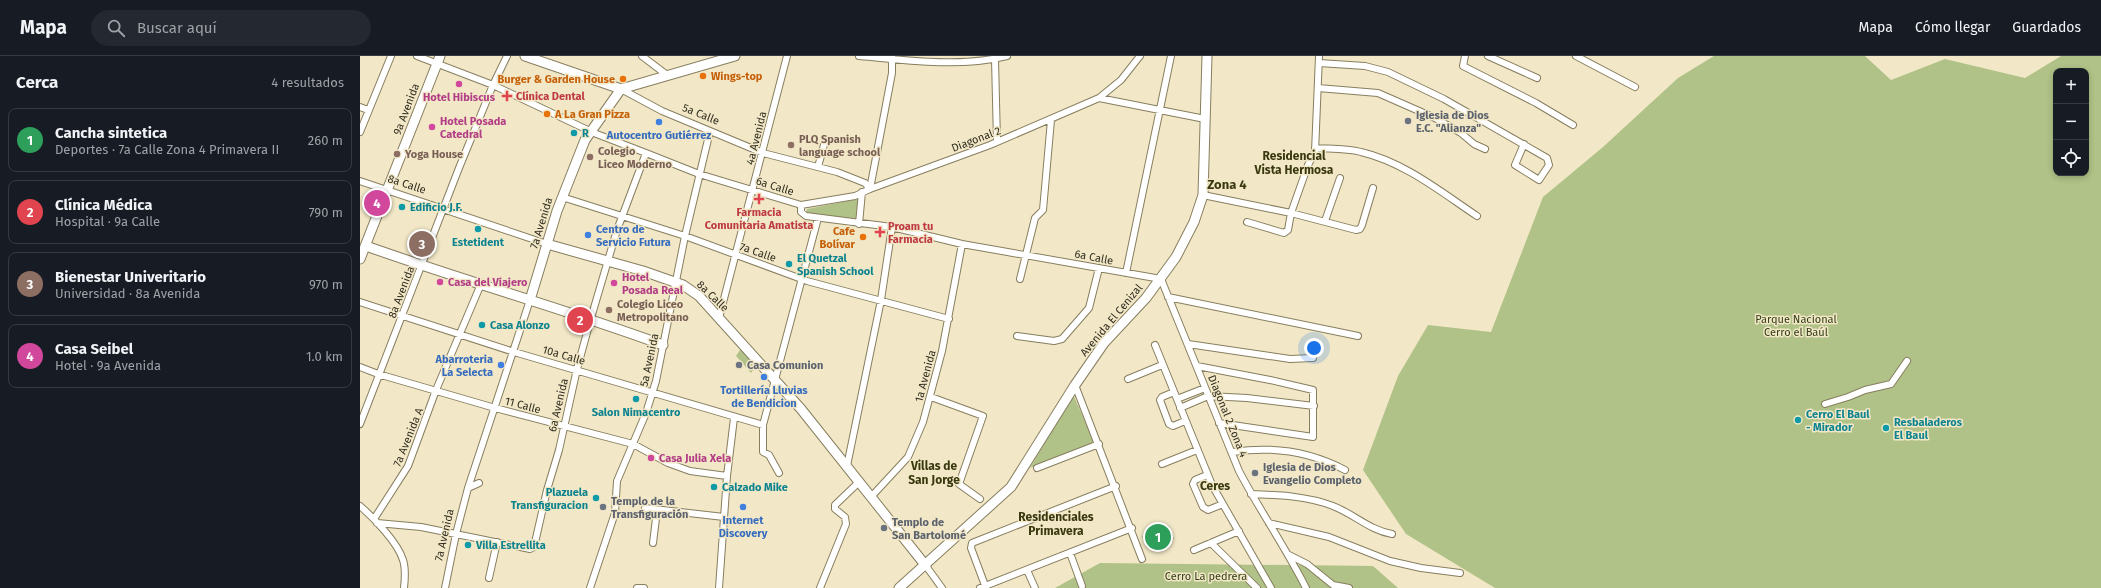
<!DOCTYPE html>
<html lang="es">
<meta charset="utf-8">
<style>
body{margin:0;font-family:"Fira Sans",sans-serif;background:#242831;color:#f1f3f6}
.controls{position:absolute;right:12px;top:12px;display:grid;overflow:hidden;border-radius:8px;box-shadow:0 2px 6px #0003}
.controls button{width:36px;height:36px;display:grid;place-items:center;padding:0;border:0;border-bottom:1px solid #363941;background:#171b24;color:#f1f3f6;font:20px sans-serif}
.you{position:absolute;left:954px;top:292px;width:14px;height:14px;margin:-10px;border:3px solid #fff;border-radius:50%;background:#1a73e8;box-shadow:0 0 0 6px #1a73e833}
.badge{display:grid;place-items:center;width:26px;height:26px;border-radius:50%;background:#db2777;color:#fff;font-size:13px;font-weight:700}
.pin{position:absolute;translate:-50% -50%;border:2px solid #fff;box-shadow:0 1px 4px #0006}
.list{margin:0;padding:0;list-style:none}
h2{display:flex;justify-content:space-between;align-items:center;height:52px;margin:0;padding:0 16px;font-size:17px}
h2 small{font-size:13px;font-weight:400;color:#9ea1a6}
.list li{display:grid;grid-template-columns:26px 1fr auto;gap:12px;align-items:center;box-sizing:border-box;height:64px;margin:0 8px 8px;padding:0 8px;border:1px solid #363941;border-radius:8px}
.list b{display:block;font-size:15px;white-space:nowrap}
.list p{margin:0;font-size:13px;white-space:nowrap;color:#9ea1a6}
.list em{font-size:13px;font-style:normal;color:#9ea1a6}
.icon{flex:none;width:22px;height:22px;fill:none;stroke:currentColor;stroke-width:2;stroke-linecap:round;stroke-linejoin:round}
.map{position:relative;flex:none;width:1741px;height:532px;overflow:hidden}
header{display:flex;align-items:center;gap:24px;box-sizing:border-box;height:56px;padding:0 20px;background:#171b24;border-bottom:1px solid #363941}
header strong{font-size:19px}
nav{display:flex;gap:22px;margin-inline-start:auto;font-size:14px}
.search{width:280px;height:36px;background:#242831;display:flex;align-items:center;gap:10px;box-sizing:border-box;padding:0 14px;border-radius:22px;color:#9ea1a6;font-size:15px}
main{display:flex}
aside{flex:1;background:#171b24}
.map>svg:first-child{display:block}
</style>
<header>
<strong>Mapa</strong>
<div class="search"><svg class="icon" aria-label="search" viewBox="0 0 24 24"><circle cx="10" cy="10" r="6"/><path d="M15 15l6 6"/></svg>Buscar aquí</div>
<nav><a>Mapa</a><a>Cómo llegar</a><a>Guardados</a></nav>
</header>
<main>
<aside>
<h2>Cerca<small>4 resultados</small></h2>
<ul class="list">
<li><span class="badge" style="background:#2e9e5b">1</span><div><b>Cancha sintetica</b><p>Deportes · 7a Calle Zona 4 Primavera II</p></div><em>260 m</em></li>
<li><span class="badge" style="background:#e0444e">2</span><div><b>Clínica Médica</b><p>Hospital · 9a Calle</p></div><em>790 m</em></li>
<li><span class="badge" style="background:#8d6e63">3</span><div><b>Bienestar Univeritario</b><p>Universidad · 8a Avenida</p></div><em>970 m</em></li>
<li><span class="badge" style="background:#d1479c">4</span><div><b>Casa Seibel</b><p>Hotel · 9a Avenida</p></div><em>1.0 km</em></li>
</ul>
</aside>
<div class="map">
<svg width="1741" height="532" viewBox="0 0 1741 532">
<rect width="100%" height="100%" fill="#f2e8c7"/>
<path fill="#b0c287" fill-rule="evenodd" d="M1354,0h151l26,24 54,-21 80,19 36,-22h40v532h-606l-89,-54 -43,-64 35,-94 30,-51 63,7 52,-135 60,-50 75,-69zM1696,15h30v102h-30z
M498,143l-2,21 -50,-7 1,-4z
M382,291l14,19 -5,7 -15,-17z
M713,338l21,48 -64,26z
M809,470l5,13 -27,9 -5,-12z
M740,507l273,3 25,22h-343z"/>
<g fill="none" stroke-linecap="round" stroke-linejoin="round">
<defs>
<path id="street" d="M57,0l76,29 101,48 52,20 53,21 102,31 54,-9 15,-7 120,-44 109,-47 22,-18 19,-24
M282,0l25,19
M499,0c49,4 99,12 148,0
M1105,0l-2,10 73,37 37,22
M1128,0l49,22
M1216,0l59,31
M635,3l2,83
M959,7l46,3 23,6 56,27 103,59 2,7 -10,15 -24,-15 9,-21
M958,32l60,5 57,25 26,15 13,11 11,5
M261,33l41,22 101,42 74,19 28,11 5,6
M739,42l106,21
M0,51l8,3
M0,76l31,-76
M955,92c16,1 31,0 46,4 43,10 80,40 116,64
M458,111l7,-26
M0,125l187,63
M510,133l22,-116v-17
M843,139l88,18 65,17 4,-1 2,-4 11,-37
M202,141l123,39 122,45 142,38
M441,149v7l5,4 86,11 70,17 199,35 78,192c21,40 47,77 67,117
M965,165l15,-43
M887,166l37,11 4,-3 3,-17 17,-48 7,-13 4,-96
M499,168l3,-32
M766,217l45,-217
M660,223l15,-61 8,-8 8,-90
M808,241l190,39
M0,246l154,50 249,73
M359,262l68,-262
M657,280l37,5 8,-2 27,-31 10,-40
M828,288l102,15 23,-1
M795,289l57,140 59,103
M837,310l73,14 43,10v47l-94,-14
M0,311l18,7 117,34 138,36 35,19 22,8 37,5
M768,323l34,-14
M715,329l67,174
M814,336l-12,5 -2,3 9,24 4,2 12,-5
M571,341l52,19 -24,68 21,15
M817,343l28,-11
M1465,348l23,-7 17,-7 26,-6 16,-23
M820,352l28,-12 39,2 67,8
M0,368l99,-256 34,-83 14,-29
M873,396c39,-6 76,-1 112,18
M802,408l35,-14
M487,410l34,-166 11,-73
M677,412l62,-24
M419,417l-10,-18 -6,-3v-27l55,-207
M847,419l-12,5 -2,4 10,23 5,3 15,-6
M119,427l-11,5 62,-188
M891,438c28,1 56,2 82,12 21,8 36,24 59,28
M511,441l37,-40 15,-35 19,-71 20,-107
M0,450c14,12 38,37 43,54 3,9 2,19 1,28
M285,452l79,9
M14,463l34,-53 28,-76 45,-106
M17,467l44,4 109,22 4,-2 13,-57 12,-40 18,-81 14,-51 26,-88 29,-77
M909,467l60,14 61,24 31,7 39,5
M293,487l4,-33
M851,487l46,45
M834,494l45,-19
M710,497l12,33
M929,499l18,9 26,21 16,3
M566,510l16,22
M667,514l8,18
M129,522l8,-36
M85,532l11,-54 12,-46
M230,532l25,-75 2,-32 29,-68 10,-32 29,-145 25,-105
M277,532h7
M359,532l8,-112 7,-58
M460,532l26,-64 -1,-7 -10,-8v-4l24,-23
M620,532l152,-60
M626,532l-15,-40 1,-5 144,-57"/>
<path id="secondary" d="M165,0l96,33
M187,188l96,27 40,14 16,11 102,113 125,157
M6,190c98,35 199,63 297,99
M0,203l80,-203
M170,244l27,-89 28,-71 36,-51 114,-33
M539,532l112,-101 64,-102 29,-42 42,-45 30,-41 18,-35 9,-27 4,-139"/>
</defs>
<use href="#street" stroke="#877e5f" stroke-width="8"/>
<use href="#secondary" stroke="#877e5f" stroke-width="11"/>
<use href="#street" stroke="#fff" stroke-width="6"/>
<use href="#secondary" stroke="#fff" stroke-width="9"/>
</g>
<g fill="#e8710a" stroke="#f2e8c7" stroke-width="1.5">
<circle cx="343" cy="20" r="4"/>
<circle cx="263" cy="23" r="4"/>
<circle cx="187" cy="58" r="4"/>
<circle cx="503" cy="181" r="4"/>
</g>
<g fill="#d1479c" stroke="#f2e8c7" stroke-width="1.5">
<circle cx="99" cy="28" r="4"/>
<circle cx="72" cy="71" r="4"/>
<circle cx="80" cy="226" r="4"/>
<circle cx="254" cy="227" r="4"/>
<circle cx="291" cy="402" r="4"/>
</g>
<g fill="#e0444e" stroke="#f2e8c7" stroke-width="1.5">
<path d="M145 34h4v4h4v4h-4v4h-4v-4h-4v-4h4z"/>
<path d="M397 137h4v4h4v4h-4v4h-4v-4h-4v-4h4z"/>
<path d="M518 170h4v4h4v4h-4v4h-4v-4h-4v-4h4z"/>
</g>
<g fill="#6b7280" stroke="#f2e8c7" stroke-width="1.5">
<circle cx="1048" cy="65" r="4"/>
<circle cx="379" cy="309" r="4"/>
<circle cx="895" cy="417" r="4"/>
<circle cx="243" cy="451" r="4"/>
<circle cx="524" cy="472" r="4"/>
</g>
<g fill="#3f7fe0" stroke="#f2e8c7" stroke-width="1.5">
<circle cx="299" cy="66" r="4"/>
<circle cx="228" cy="179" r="4"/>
<circle cx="141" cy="309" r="4"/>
<circle cx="404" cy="321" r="4"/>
<circle cx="383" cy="451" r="4"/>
</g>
<g fill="#0f9aa8" stroke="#f2e8c7" stroke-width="1.5">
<circle cx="214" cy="77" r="4"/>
<circle cx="42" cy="151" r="4"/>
<circle cx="118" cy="173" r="4"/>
<circle cx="429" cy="208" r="4"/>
<circle cx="122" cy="269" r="4"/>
<circle cx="276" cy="343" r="4"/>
<circle cx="1438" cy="364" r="4"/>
<circle cx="1526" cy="372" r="4"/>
<circle cx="354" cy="431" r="4"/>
<circle cx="236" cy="442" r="4"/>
<circle cx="108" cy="489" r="4"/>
</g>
<g fill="#8d6e63" stroke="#f2e8c7" stroke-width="1.5">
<circle cx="431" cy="89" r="4"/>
<circle cx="37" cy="98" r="4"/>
<circle cx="230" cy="101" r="4"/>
<circle cx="249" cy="254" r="4"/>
</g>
<g text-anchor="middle" stroke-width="3" stroke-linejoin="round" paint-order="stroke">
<g font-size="11" font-weight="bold" fill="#c56008" stroke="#f2e8c7" text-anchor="start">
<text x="351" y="24">Wings-top</text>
<text x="255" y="27" text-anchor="end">Burger &amp; Garden House</text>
<text x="195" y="62">A La Gran Pizza</text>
<text x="495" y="179" text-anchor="end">Cafe<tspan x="495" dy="13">Bolívar</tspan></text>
</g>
<g font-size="11" font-weight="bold" fill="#be3a42" stroke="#f2e8c7" text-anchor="start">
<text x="156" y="44">Clínica Dental</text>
<text x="399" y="160" text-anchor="middle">Farmacia<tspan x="399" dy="13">Comunitaria Amatista</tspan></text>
<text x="528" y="174">Proam tu<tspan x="528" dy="13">Farmacia</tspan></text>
</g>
<g font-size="11" font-weight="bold" fill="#b23c85" stroke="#f2e8c7" text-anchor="start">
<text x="99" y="45" text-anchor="middle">Hotel Hibiscus</text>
<text x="80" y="69">Hotel Posada<tspan x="80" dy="13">Catedral</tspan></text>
<text x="262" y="225">Hotel<tspan x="262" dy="13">Posada Real</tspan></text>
<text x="88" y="230">Casa del Viajero</text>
<text x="299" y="406">Casa Julia Xela</text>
</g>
<g font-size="11" fill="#312d20" stroke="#f2e8c7">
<text transform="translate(46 53) rotate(-69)" y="4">9a Avenida</text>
<text transform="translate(341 58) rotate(22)" y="4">5a Calle</text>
<text transform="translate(396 82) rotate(-76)" y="4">4a Avenida</text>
<text transform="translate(616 83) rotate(-21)" y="4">Diagonal 2</text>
<text transform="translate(47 128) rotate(18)" y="4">8a Calle</text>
<text transform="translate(415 130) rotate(17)" y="4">6a Calle</text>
<text transform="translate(181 167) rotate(-73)" y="4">7a Avenida</text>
<text transform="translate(398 196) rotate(19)" y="4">7a Calle</text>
<text transform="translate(734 201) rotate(11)" y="4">6a Calle</text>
<text transform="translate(41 236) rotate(-69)" y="4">8a Avenida</text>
<text transform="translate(353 240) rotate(44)" y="4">8a Calle</text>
<text transform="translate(751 264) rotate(-50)" y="4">Avenida El Cenizal</text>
<text transform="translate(204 299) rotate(16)" y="4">10a Calle</text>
<text transform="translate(289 304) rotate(-78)" y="4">5a Avenida</text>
<text transform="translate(565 320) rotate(-75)" y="4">1a Avenida</text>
<text transform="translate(163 349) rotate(15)" y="4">11 Calle</text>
<text transform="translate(198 349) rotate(-77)" y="4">6a Avenida</text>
<text transform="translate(868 360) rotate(68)" y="4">Diagonal 2 Zona 4</text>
<text transform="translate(48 381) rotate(-68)" y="4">7a Avenida A</text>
<text transform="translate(84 479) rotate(-77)" y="4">7a Avenida</text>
</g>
<g font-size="11" font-weight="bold" fill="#5b616d" stroke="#f2e8c7" text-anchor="start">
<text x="1056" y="63">Iglesia de Dios<tspan x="1056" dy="13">E.C. "Alianza"</tspan></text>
<text x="387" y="313">Casa Comunion</text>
<text x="903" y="415">Iglesia de Dios<tspan x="903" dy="13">Evangelio Completo</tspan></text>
<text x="251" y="449">Templo de la<tspan x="251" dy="13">Transfiguración</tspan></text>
<text x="532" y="470">Templo de<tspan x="532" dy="13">San Bartolomé</tspan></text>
</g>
<g font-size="11" font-weight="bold" fill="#0d838f" stroke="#f2e8c7" text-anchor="start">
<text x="222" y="81">R</text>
<text x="50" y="155">Edificio J.F.</text>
<text x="118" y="190" text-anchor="middle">Estetident</text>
<text x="437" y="206">El Quetzal<tspan x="437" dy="13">Spanish School</tspan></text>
<text x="130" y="273">Casa Alonzo</text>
<text x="276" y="360" text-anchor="middle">Salon Nimacentro</text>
<text x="1446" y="362">Cerro El Baul<tspan x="1446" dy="13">- Mirador</tspan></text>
<text x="1534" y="370">Resbaladeros<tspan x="1534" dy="13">El Baul</tspan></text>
<text x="362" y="435">Calzado Mike</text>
<text x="228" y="440" text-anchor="end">Plazuela<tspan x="228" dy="13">Transfiguracion</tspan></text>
<text x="116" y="493">Villa Estrellita</text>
</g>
<g font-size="11" font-weight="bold" fill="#366cbe" stroke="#f2e8c7">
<text x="299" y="83">Autocentro Gutiérrez</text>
<text x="236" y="177" text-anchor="start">Centro de<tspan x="236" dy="13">Servicio Futura</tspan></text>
<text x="133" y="307" text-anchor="end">Abarroteria<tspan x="133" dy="13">La Selecta</tspan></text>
<text x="404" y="338">Tortillería Lluvias<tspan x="404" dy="13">de Bendicion</tspan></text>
<text x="383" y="468">Internet<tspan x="383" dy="13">Discovery</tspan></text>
</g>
<g font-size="11" font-weight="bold" fill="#785e54" stroke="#f2e8c7" text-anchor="start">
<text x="439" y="87">PLQ Spanish<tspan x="439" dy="13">language school</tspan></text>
<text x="238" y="99">Colegio<tspan x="238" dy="13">Liceo Moderno</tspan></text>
<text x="45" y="102">Yoga House</text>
<text x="257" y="252">Colegio Liceo<tspan x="257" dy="13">Metropolitano</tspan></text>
</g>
<g font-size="11" fill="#333e16" stroke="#f2e8c7">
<text x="1436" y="267">Parque Nacional<tspan x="1436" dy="13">Cerro el Baúl</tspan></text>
<text x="846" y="524">Cerro La pedrera</text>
</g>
<g font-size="12" font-weight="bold" fill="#3a380f" stroke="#f2e8c7">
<text x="934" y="104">Residencial<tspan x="934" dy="14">Vista Hermosa</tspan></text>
<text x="574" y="414">Villas de<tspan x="574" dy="14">San Jorge</tspan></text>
<text x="855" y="434">Ceres</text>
<text x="696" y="465">Residenciales<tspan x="696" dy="14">Primavera</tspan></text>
</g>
<g font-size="13" font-weight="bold" fill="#3a380f" stroke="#f2e8c7">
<text x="867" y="133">Zona 4</text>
</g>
</g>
</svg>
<div class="controls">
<button>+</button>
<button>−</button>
<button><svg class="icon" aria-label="locate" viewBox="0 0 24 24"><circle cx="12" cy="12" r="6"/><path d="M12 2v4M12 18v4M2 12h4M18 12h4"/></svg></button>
</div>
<div class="you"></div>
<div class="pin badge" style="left:798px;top:481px;background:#2e9e5b">1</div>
<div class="pin badge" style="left:220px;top:264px;background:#e0444e">2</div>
<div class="pin badge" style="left:62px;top:188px;background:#8d6e63">3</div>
<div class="pin badge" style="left:17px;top:147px;background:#d1479c">4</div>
</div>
</main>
